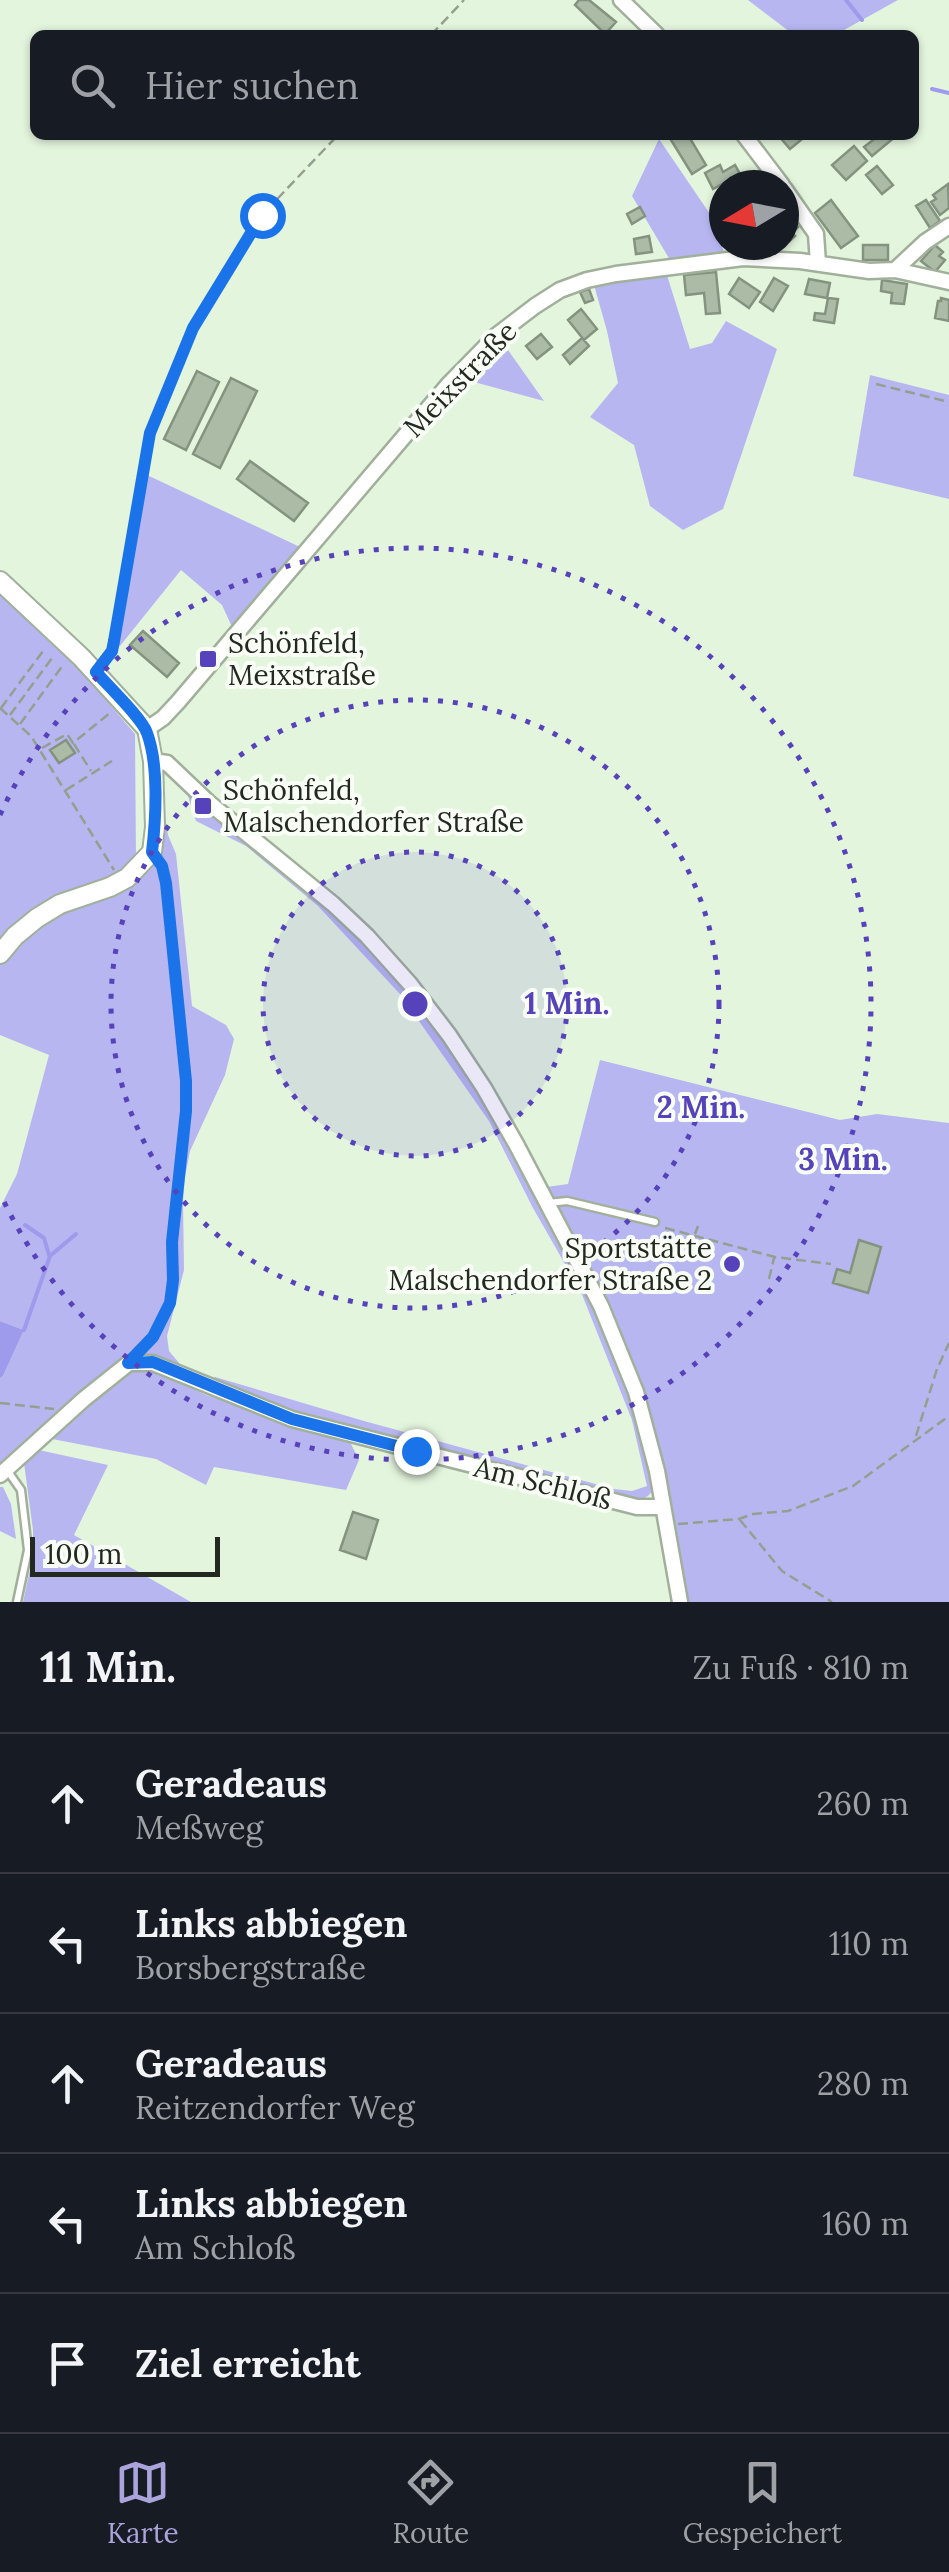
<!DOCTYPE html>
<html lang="de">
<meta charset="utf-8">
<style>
body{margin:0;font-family:Lora,serif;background:#242831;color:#f1f3f6}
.compass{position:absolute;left:709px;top:170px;width:90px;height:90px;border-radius:50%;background:#171b24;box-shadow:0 2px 8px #0004;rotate:260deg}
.scale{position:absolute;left:30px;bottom:25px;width:190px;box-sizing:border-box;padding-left:10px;border:5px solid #232921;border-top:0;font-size:28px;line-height:35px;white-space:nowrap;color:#232921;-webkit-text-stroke:8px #f8fef5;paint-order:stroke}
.stop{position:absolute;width:30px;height:30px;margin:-22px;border:8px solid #1a73e8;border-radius:50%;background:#fff}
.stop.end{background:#1a73e8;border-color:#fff;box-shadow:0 2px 10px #0008}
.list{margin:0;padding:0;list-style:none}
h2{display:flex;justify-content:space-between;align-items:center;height:130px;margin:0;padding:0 40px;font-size:42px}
h2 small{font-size:32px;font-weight:400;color:#9ea1a6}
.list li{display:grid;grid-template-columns:65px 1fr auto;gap:30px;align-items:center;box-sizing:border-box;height:140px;padding:0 40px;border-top:2px solid #363941}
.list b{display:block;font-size:38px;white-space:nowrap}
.list p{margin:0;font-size:32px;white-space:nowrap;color:#9ea1a6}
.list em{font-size:32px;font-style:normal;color:#9ea1a6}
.icon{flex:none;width:55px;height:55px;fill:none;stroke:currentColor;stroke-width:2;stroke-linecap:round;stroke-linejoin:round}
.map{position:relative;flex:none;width:949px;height:1602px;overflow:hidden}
.search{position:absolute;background:#171b24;box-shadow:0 2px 8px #0004;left:30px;right:30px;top:30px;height:110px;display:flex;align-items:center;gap:25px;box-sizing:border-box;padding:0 35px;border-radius:15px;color:#9ea1a6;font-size:38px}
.sheet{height:830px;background:#171b24}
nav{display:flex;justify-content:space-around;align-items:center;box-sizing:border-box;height:140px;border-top:2px solid #363941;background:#171b24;font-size:28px;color:#9ea1a6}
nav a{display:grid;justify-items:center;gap:5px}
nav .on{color:#aba3db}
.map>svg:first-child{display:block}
</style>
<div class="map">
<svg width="949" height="1602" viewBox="0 0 949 1602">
<rect width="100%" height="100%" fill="#e4f5de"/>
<path fill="#b7b6f1" d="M748,0h150l-63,35h-41z
M659,139l51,75 14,38 -54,8 -38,-64z
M666,272l24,77 22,-6 14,-22 51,28 -54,160 -40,21 -33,-24 -16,-61 -44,-28 28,-34 -11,-52 -13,-46z
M501,340l43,61 -81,-22z
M870,375l79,20v104l-96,-23z
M147,475l153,72 -68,80 -10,-22 -41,-35 -61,76 -5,-2z
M0,593l70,65 65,76 1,127 -22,18 -65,21 -30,21 -19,22z
M187,793l83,66 92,81 78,93 55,87 92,173 50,125 16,70c-3,9 -9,11 -18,12l-361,-94 -61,-25 2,-4 149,44 250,68 18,2 15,-5 -15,-66 -51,-128 -48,-84 -44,-87 -89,-127 -82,-88 -72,-60 -50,-25z
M162,801l6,34 8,19 16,152 34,19 8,14 -9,36 -35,76 -5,26 -2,25 1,68 -17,66 2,15 11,13c-18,-6 -35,-12 -54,-8l-126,107v-85l3,-2 21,-46 -24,-9v-113l17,-34 32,-119 -49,-20v-70l30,-34 31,-19 63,-21 21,-17 17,-30z
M600,1060l240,60 37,-6 72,9v479h-262c-16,-78 -26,-158 -53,-234 -22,-63 -57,-122 -88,-181l22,-3z
M148,1368l58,27 144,47 9,18 -13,30 -132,-23 -8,18 -50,-26 -109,-21 82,-67z
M34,1449l74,16 -34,70 117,67h-168l10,-46v-26l-9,-67z
M0,1487h3l8,17 5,35 -16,-8z"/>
<path fill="#9e9bec" d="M0,1321l24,9 -21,46 -3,2z"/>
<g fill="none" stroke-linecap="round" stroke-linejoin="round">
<path stroke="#9e9bec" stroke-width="4" d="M846,0l16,20
M932,89l17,4
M25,1225l19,13 5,17
M24,1330l26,-74 26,-22"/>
</g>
<path fill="#abbba6" stroke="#84937f" stroke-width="2.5" d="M579,0h10l27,22 -11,12 -30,-29z
M680,135h8l18,30 -14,9 -21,-34z
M778,135h29l-17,14z
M876,135l19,2 -23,19 -8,-9 13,-10z
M854,146l13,15 -21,19 -14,-15z
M720,165l3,7 12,-7 5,9 -27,15 -8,-16z
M877,166l16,19 -11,9 -16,-19z
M948,184l1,24 -9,7 -9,-13 5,-3 -3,-4z
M831,200l27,36 -17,12 -26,-35z
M926,200l14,21 -10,7 -14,-22z
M640,207l5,9 -13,8 -5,-10z
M790,219l8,8 -6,6 3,3 -12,11 -2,-2h3v-20z
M649,236l3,16 -16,2 -2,-15z
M863,245h25v15h-25z
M935,245l8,7 -4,4 6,4 -10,12 -14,-11z
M716,272l4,41 -14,1 -2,-21 -18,2 -2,-20z
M739,278l21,14 -11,16 -20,-14z
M774,278l14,8 -15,25 -13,-9z
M809,279l21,4 -3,15 -22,-4z
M882,280l25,4 -3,20 -13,-1 1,-10 -11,-2z
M589,289l4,11 -8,3 -5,-11z
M828,298l10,1 -4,24 -20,-3 1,-7 10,1z
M941,298l8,2v21l-14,-3 3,-17h3z
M581,309l16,20 -13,11 -16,-20z
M541,334l11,13 -15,12 -11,-13z
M582,338l7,8 -19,18 -7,-9z
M197,371l22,11 -33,68 -22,-11z
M231,378l26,13 -37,77 -27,-14z
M250,461l58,42 -14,18 -57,-42z
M143,631l36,32 -12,14 -37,-32z
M66,740l9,13 -16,10 -9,-13z
M859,1240l22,7 -13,46 -35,-10 4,-14 13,4z
M353,1512l25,8 -12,39 -26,-9z"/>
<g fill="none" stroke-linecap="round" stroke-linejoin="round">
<defs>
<path id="lane" d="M96,672l16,-21
M548,1203l19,-2 88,21
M7,1470l14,20 7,60 -11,52"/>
<path id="street" d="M621,0l36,35
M744,135l38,50
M784,188l32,46 2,29
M895,270l30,-28 24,-16
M147,729l16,-11 15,-16 270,-317 49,-50 38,-29 25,-16 27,-10 29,-6 127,-16 57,3 69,10 26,-1 54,12
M153,761l14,2 41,39 125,102 34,32 43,48 39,51 35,53 32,56 85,162 35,86 21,79 23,131
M0,1475l84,-76 45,-36h24l139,56 345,88h26"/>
<path id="secondary" d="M0,581l81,76 66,72 6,32 2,66 -3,25 -25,26 -17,9 -50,17 -23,14 -22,18 -15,18"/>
</defs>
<use href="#lane" stroke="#a1b09b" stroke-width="11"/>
<use href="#street" stroke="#a1b09b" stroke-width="19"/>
<use href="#secondary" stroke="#a1b09b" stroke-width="22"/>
<path stroke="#94a08f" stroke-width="2.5" stroke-dasharray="10 5" stroke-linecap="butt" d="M431,35l33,-35
M876,384l73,18
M114,642l36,-209 43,-105 69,-113 76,-80
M0,708l31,28 83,134
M1,708l42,-57
M10,715l42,-57
M20,724l43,-59
M74,744l17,27
M42,748l25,-14 6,9 37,-30
M66,790l46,-29
M665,1228l110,29 56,7
M695,1234l3,-8
M648,1244l29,10
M769,1279l5,-21
M140,1351l13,-14 17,-34 3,-23 -1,-38 14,-131v-30l-20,-198 -5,-17
M0,1403l54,6
M916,1436l21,-67 12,-26
M740,1520l42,51 50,31
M678,1524l61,-5 14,-5 35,-3 65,-25 96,-70"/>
<use href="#lane" stroke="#fff" stroke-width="6"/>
<use href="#street" stroke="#fff" stroke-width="14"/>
<use href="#secondary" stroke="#fff" stroke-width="18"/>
</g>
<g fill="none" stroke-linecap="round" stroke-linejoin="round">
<path stroke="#1a73e8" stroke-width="12" d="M262,215l-69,113 -43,105 -36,208 -2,10 -16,21c12,14 46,46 51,61 12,32 9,85 5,119l10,14 4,17 20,198v30l-14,131 1,38 -3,23 -17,34 -25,26 25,-1 139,57 124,32"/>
</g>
<circle cx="415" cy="1004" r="152" fill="#5642ba" fill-opacity=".12"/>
<g fill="none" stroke="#5642ba" stroke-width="5" stroke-dasharray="5 10">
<circle cx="415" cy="1004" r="152"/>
<circle cx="415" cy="1004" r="304"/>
<path d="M0 815A456 456 0 1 1 0 1193"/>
</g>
<g fill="#5642ba" stroke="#f8fef5" stroke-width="4">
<rect x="198" y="649" width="20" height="20" rx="5"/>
<rect x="193" y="796" width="20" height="20" rx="5"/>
<circle cx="732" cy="1264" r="10"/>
</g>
<g text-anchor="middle" stroke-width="8" stroke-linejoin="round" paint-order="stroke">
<g font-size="28" fill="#232921" stroke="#f8fef5">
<text transform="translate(460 379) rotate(-46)" y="10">Meixstraße</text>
<text transform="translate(543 1483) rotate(14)" y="10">Am Schloß</text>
</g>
<g font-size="28" fill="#232921" stroke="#f8fef5" text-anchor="start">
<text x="228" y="653">Schönfeld,<tspan x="228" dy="32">Meixstraße</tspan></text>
<text x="223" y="800">Schönfeld,<tspan x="223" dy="32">Malschendorfer Straße</tspan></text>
<text x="712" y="1258" text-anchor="end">Sportstätte<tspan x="712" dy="32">Malschendorfer Straße 2</tspan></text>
</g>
</g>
<circle cx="415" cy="1004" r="15" fill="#5642ba" stroke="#f8fef5" stroke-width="5"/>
<g font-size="30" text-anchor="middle" font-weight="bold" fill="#5642ba" stroke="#f8fef5" stroke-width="8" stroke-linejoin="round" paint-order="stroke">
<text x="567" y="1014">1 Min.</text>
<text x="701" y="1118">2 Min.</text>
<text x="843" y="1170">3 Min.</text>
</g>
</svg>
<svg class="compass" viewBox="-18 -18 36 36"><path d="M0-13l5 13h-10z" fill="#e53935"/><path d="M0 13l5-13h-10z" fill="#9ea1a6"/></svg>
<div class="scale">100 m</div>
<div class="stop" style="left:262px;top:215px"></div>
<div class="stop end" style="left:416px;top:1451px"></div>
<div class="search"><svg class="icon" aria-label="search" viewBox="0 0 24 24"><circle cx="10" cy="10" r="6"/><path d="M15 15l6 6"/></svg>Hier suchen</div>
</div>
<section class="sheet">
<h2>11 Min.<small>Zu Fuß · 810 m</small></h2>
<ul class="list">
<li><svg class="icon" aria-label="ahead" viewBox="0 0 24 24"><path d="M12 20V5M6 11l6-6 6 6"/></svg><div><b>Geradeaus</b><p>Meßweg</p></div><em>260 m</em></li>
<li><svg class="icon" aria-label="left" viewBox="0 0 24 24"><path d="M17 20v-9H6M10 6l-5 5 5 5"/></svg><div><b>Links abbiegen</b><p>Borsbergstraße</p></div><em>110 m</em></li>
<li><svg class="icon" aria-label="ahead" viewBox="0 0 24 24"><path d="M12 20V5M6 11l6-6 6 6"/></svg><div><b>Geradeaus</b><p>Reitzendorfer Weg</p></div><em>280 m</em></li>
<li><svg class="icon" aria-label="left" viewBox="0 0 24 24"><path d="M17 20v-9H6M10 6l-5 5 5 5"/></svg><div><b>Links abbiegen</b><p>Am Schloß</p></div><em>160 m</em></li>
<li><svg class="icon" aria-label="arrive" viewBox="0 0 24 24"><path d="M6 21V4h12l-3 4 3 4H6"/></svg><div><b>Ziel erreicht</b></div></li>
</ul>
</section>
<nav>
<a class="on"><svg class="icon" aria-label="map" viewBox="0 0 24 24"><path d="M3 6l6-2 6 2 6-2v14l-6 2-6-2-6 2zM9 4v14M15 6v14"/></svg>Karte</a>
<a><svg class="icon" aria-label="directions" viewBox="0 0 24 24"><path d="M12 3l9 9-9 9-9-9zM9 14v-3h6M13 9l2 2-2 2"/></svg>Route</a>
<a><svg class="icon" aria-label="saved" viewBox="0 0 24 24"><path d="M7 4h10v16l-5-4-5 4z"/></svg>Gespeichert</a>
</nav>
